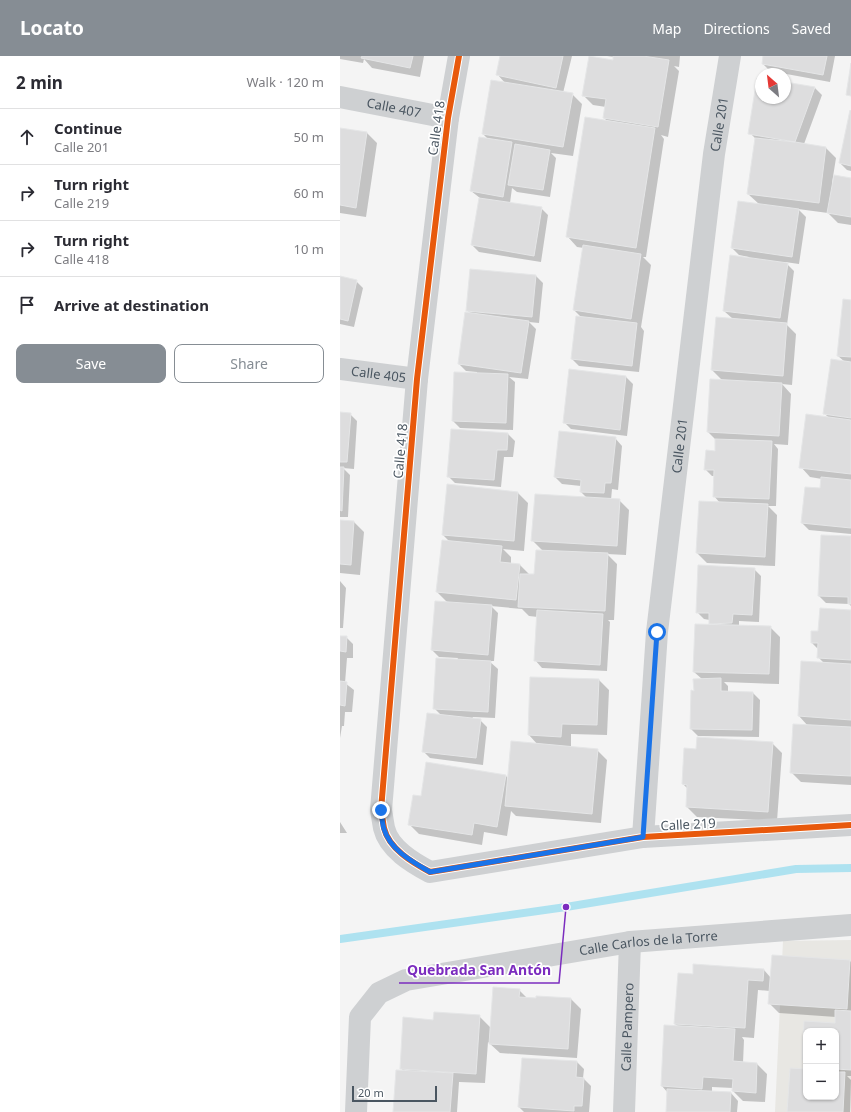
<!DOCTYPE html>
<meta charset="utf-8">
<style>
body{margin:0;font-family:"Noto Sans",sans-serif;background:#f2f2f3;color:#2b2b33}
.controls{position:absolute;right:12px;bottom:12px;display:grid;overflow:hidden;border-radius:8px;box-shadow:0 1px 3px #0004}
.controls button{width:36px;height:36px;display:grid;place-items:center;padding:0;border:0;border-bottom:1px solid #e1e1e2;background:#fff;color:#2b2b33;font:20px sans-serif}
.compass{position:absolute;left:415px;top:12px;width:36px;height:36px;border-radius:50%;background:#fff;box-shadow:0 1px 3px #0004;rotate:332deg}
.scale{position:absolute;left:12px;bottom:10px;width:85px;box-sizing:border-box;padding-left:4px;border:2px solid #4a5661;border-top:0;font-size:11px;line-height:14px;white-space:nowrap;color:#4a5661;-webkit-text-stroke:3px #fff;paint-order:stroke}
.stop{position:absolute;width:12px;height:12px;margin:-9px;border:3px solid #1a73e8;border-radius:50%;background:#fff}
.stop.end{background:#1a73e8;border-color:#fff;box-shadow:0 1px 4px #0008}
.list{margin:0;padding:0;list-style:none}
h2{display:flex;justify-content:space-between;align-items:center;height:52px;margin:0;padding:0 16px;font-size:17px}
h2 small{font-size:13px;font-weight:400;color:#7c7c81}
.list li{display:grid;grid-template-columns:26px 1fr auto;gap:12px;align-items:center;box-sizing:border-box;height:56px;padding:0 16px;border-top:1px solid #e1e1e2}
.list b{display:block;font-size:15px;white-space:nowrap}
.list p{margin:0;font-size:13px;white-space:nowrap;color:#7c7c81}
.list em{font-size:13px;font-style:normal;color:#7c7c81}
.actions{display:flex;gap:8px;padding:12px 16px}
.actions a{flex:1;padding:9px 0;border:1px solid #868d94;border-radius:8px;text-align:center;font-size:14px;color:#868d94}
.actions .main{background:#868d94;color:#fff}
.icon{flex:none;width:22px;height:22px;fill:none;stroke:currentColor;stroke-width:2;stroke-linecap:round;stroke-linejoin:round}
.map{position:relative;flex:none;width:511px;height:1056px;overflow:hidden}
header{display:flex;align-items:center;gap:24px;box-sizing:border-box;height:56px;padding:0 20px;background:#868d94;color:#fff}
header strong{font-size:19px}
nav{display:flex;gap:22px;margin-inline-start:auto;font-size:14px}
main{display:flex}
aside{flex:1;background:#fff}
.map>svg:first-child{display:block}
</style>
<header>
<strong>Locato</strong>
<nav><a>Map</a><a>Directions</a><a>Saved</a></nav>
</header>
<main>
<aside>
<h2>2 min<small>Walk · 120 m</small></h2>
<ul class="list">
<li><svg class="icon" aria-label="ahead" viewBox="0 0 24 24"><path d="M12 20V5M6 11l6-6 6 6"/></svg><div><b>Continue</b><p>Calle 201</p></div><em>50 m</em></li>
<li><svg class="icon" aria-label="right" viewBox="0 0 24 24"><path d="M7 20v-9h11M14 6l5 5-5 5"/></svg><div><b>Turn right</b><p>Calle 219</p></div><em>60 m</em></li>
<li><svg class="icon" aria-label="right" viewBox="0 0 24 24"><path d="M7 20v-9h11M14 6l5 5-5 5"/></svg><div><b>Turn right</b><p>Calle 418</p></div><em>10 m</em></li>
<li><svg class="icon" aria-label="arrive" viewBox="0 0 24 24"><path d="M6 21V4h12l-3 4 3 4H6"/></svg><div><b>Arrive at destination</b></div></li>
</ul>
<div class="actions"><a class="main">Save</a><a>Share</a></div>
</aside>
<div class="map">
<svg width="511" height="1056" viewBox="0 0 511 1056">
<rect width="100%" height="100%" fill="#f4f4f4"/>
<path fill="#e8e7e3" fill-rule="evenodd" d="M511,884v172h-76l8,-171zM466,975h30v66h-30z"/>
<path fill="#0003" d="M0,0h84l-4,21 -48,-9 -8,-9 -1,4 -23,-4z
M161,0h71l-9,37 9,1 10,10 -9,52 -22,-3 5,5 -6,39 -33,-5 -5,-4 -2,15 31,5 7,7 -7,47 -62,-10 -7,-7 8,-47 -9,-7 18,-51 -6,-6 23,-50 -9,-10z
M267,0h73l-1,11 -5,-1 5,5 -11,66 -7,-2 3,4 -18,118h-3l8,8 -10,62 3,4 -5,41 -60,-6 -7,-7 9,-42 -7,-7 10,-62 -7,-1 -9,-10 40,-115 -4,-4 2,-11 -13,-2 -10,-10 30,-34 1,-4z
M424,0h71l-5,26 -60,-11 -7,-7z
M421,24v18h24v-15l30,5 7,7 -18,49 22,4 10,10 -4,25 19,-4v46l-13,-2 -10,-10 -30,-4 8,8 -7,47 -14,-2 9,9 -7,54 9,9 -4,51 -10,-1 9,10 -3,51 -14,-1 4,5 -2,57h-8l9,9 -2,51 -68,-3 -10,-10 23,-50 -6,-7 1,-20h-3l-7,-7 11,-17v-12l-8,-8 15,-51 -11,-11 21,-51 -9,-8 25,-53v-1l-10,-2 -7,-7 27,-44 -11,-10 8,-55 -6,-6z
M511,56v59l-4,-1 -7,-7z
M0,73l27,4 10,10 -11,74 -26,-4z
M131,214l65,6 7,7 -4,40 -10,-1 7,7 -8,50 -19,-2 6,5 -2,48 -53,-2 -7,-7 24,-47v-2l-11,-1 -7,-7 11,-51 -3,-3z
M0,221l16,4 7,7 -9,39 -14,-3z
M511,245v233l-42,-4 -7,-7 19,-34 1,-10 -12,-2 -9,-10 28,-49 -5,-5 21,-51 -7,-6z
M286,321l7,7 -6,52 -56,-7 -7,-7z
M0,357l10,1 7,7 -3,48 -11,-1 7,7 -2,42h-8z
M168,378l7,7 -2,16h-9l-3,30 -46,-4 -7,-7z
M275,382l7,8 -4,44 -6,-1 -1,11h8l10,10 -3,45 -19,-1 10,10 -3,56h-6l2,2 -3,49 -65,-3 -7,-8 3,-43 -9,-1 -7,-7 -31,-3 7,7 -4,48h-5l9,8 -3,49 -22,-1 -1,2 8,1 7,7 -4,38 -53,-7 -7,-7 18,-36 -7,-7 24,-50 -19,-1 -7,-7 16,-47 -11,-11 13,-50 -7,-7 75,-42 10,10 -4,48 -21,-2 8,8v7l9,1 10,10h5l8,-24 -11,-11 55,-42 -6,-6v-6l-19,-2 -7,-7z
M0,465l14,1 10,10 -4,43 -20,-2z
M482,480l29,1v69l-2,-2 -23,-1 -7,-7z
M414,513l7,7 -2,46 -20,-1v5l31,1 10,10 -1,47 -55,-2 4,4v6l25,1 7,7 -1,37 -61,-1 -7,-7 4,-37 7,-13 -8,-7 18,-46 -2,-3v-3l-6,-1 -7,-7z
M0,525l6,7 -3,40h-3z
M511,555v174l-50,-3 -10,-10 17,-46 -9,-10 3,-54 22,1 -6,-6v-8l-6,-6 7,-11z
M0,581h6l7,7v14h-6l-2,25 9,7 -2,22h-7l-1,14h-2l-2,12z
M259,624l10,10 -2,45 -36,-1v14l26,2 10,10 -6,63 -85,-7 -5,-5 -4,25 -23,-4 -2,13 -63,-11 -10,-10 13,-27 84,-21 3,3 29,-34 -9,-10z
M432,687l10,10 -5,68 -80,-4 -10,-10 1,-18 -5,-5 14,-34z
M0,766l7,11h-7z
M510,905l1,1v114h-4l4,4 -1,32h-62l18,-42v27h30v-66h-30v38l-2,-2 1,-6 -2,-2 2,-37 31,2v-7l-57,-4 -10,-10 1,-12 -12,-1 -4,48 -12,-1 2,3 -1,23 14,1 10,10 -2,28 -22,-1 -10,-10v-3l-21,-1v6h19l7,8 -1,11h-70l1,-19 -6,-7 3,-60 14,1 -4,-3 19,-48 70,-6 7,8z
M179,934l8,8 44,1 10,10 -4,49 -77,-5 -12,-11 -3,41 -26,-1 -2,30h-63l10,-40 -3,-4 33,-47 45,-5 12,12z
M183,1003l54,3 7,7 -1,9 8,8 -2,26h-65l-5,-5z"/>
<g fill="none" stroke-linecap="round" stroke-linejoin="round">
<path stroke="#aee2f0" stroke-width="8" d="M0,883l226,-32 230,-38 55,-1"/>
</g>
<path fill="#ddddde" stroke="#e5e6e7" d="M22,0h51l-3,12 -49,-10z
M160,0h63l-7,32 -60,-13z
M249,0l24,4v-4h30l26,4 -11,67 -55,-9 3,-19 -24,-3z
M423,0h64l-4,19 -61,-11z
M511,7v33l-5,-1z
M417,22l4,1v19h24v-16l30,5 -20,55 -47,-8z
M151,24l82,13 -10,54 -81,-13z
M510,54l1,1v55l-12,-3z
M245,61l70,11 -19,120 -70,-11z
M0,72l27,4 -11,76 -16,-3z
M139,81l33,5 -9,55 -33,-6z
M415,82l40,4 31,5 -7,56 -72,-9z
M175,88l35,6 -7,40 -35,-5z
M494,119l17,3v39l-24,-4z
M139,142l63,9 -8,49 -63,-11z
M398,145l61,8 -7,48 -61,-9z
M243,189l58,9 -10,65 -58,-9z
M390,199l58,8 -8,55 -57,-7z
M130,213l66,6 -4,42 -66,-6z
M0,220l17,4 -9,41 -8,-2z
M503,243l8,1v57l-14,-1z
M125,256l64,9 -8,52 -63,-9z
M236,260l61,7 -5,43 -61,-7z
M376,261l71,6 -4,53 -72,-6z
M491,303l20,3v56l-28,-4z
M229,313l57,7 -6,54 -57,-7z
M114,316l54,2 -2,49 -54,-2z
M370,323l72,4 -3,53 -72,-4z
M0,356l11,1 -4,49h-7z
M466,358l45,6v54l-52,-6z
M111,373l57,4 -1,17h-10l-3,30 -47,-3z
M219,375l57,6 -5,46h-6l-1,10 -24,-1 1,-12 -27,-3z
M375,383l57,2 -3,58 -56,-2 1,-27h-10l2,-20 9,1z
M0,411h4l-2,44 -2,-1z
M481,421l30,3v48l-50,-5 4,-36 15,1z
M107,428l71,8 -4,49 -72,-6z
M195,438l85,5 -3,47 -86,-5z
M359,445l69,3 -3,53 -69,-4z
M0,464l14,1 -3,44 -11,-1z
M481,479l30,1v68h-3v-7l-30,-1z
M102,484l60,6 -2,16 20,2 -4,36 -80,-8z
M196,494l72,3 -3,58 -87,-4 2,-33h14z
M358,509l57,3 -3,47 -19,-1 -1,9 -23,1v-11h-13z
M95,545l57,4 -4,50 -57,-5z
M480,552l31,2v50l-34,-2 1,-15h-7v-12h7z
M197,554l66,4 -3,51 -66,-4z
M355,568l76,2 -2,48 -76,-2z
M0,580h7l-1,16 -6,-1z
M96,602l55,3 -3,51 -55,-3z
M461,605l50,3v56l-53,-4z
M190,621l69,2 -2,46 -35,-1 -1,13 -33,-2z
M381,622v13l32,1 -1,38 -62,-1 1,-39 3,1 -1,-12z
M0,625l7,1 -2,24 -5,-1z
M87,657l54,6 -5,39 -54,-6z
M453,668l58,3v49l-61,-3z
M357,681l76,5 -5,70 -82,-5 1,-22 -5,-1 2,-36 12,1z
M171,685l87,8 -6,65 -87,-8z
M86,706l80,13 -9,52 -23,-4 -2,12 -64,-10 5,-30 8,1z
M432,899l78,5 -3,49 -79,-5z
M353,908l71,5 -1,12 -15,-1 -3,48 -71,-4 4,-51 15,1z
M153,931l27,2 -1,8 17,1v-2l35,2 -3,51 -79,-5z
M495,954l16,1v59l-15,-1v-38h-30v36h-3l1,-7h-2l2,-39 31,2z
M94,956l46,3 -4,59 -76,-5 3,-52 30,3z
M324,969l71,4 -2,32 24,2 -1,30 -24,-2 1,-12 -30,-2 -1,12 -41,-3z
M182,1002l55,3 -1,16 8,1 -2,28h-8v5l-56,-4z
M450,1012l16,1v28h30v-25h9l-2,40h-56z
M56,1014l57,3 -3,39h-57z
M327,1033l64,3 -1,20h-64z"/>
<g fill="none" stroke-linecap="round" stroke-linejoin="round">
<g stroke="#ced0d2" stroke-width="22">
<path d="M119,0l-11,62 -31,261 -36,431c1,6 2,12 3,18 5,21 29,35 46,44l213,-35 208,-12"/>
<path id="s1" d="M0,41l108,21"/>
<path id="s2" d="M0,313l77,10"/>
<path id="s3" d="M303,781l14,-205 57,-478 16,-98"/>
<path id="s4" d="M16,1056l4,-95 19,-24 27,-13 224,-38 221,-17"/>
<path id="s5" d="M284,1056l6,-170"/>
</g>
<defs>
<path id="cycleway" d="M119,0l-11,62 -31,261 -36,431c1,6 2,12 3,18 5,21 29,35 46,44l213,-35 208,-12"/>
</defs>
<use href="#cycleway" stroke="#fff" stroke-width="8"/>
<use href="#cycleway" stroke="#e8590c" stroke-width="6"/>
</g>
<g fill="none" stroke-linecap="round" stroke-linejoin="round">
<path stroke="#1a73e8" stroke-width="5" d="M41,754c1,6 1,13 3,19 6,21 29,33 46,43l213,-35 14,-205"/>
</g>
<g text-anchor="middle" stroke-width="3.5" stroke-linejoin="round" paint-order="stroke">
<g font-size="13" fill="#4a5661" stroke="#fff">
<text dy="5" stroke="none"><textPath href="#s1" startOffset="55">Calle 407</textPath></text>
<text dy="5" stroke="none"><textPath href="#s3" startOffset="717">Calle 201</textPath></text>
<text transform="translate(96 72) rotate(-82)" y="5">Calle 418</text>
<text dy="5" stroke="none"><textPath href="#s2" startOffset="39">Calle 405</textPath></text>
<text dy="5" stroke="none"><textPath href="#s3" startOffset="393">Calle 201</textPath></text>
<text transform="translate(60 395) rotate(-85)" y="5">Calle 418</text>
<text transform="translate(348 768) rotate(-3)" y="5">Calle 219</text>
<text dy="5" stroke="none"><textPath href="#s4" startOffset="401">Calle Carlos de la Torre</textPath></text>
<text dy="5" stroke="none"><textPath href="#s5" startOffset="85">Calle Pampero</textPath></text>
</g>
</g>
<path fill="none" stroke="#7b2cbf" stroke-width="1.5" d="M226 851L219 927H59"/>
<circle fill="#7b2cbf" stroke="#fff" stroke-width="1.5" cx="226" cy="851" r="4"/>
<g font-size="14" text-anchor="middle" font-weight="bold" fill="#7b2cbf" stroke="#fff" stroke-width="3.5" stroke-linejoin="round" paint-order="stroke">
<text x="139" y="919">Quebrada San Antón</text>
</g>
</svg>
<div class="controls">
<button>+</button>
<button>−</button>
</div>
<svg class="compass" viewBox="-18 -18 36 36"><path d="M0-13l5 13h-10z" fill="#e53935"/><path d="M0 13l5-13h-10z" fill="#7c7c81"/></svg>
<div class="scale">20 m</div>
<div class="stop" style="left:317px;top:576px"></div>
<div class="stop end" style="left:41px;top:754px"></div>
</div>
</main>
